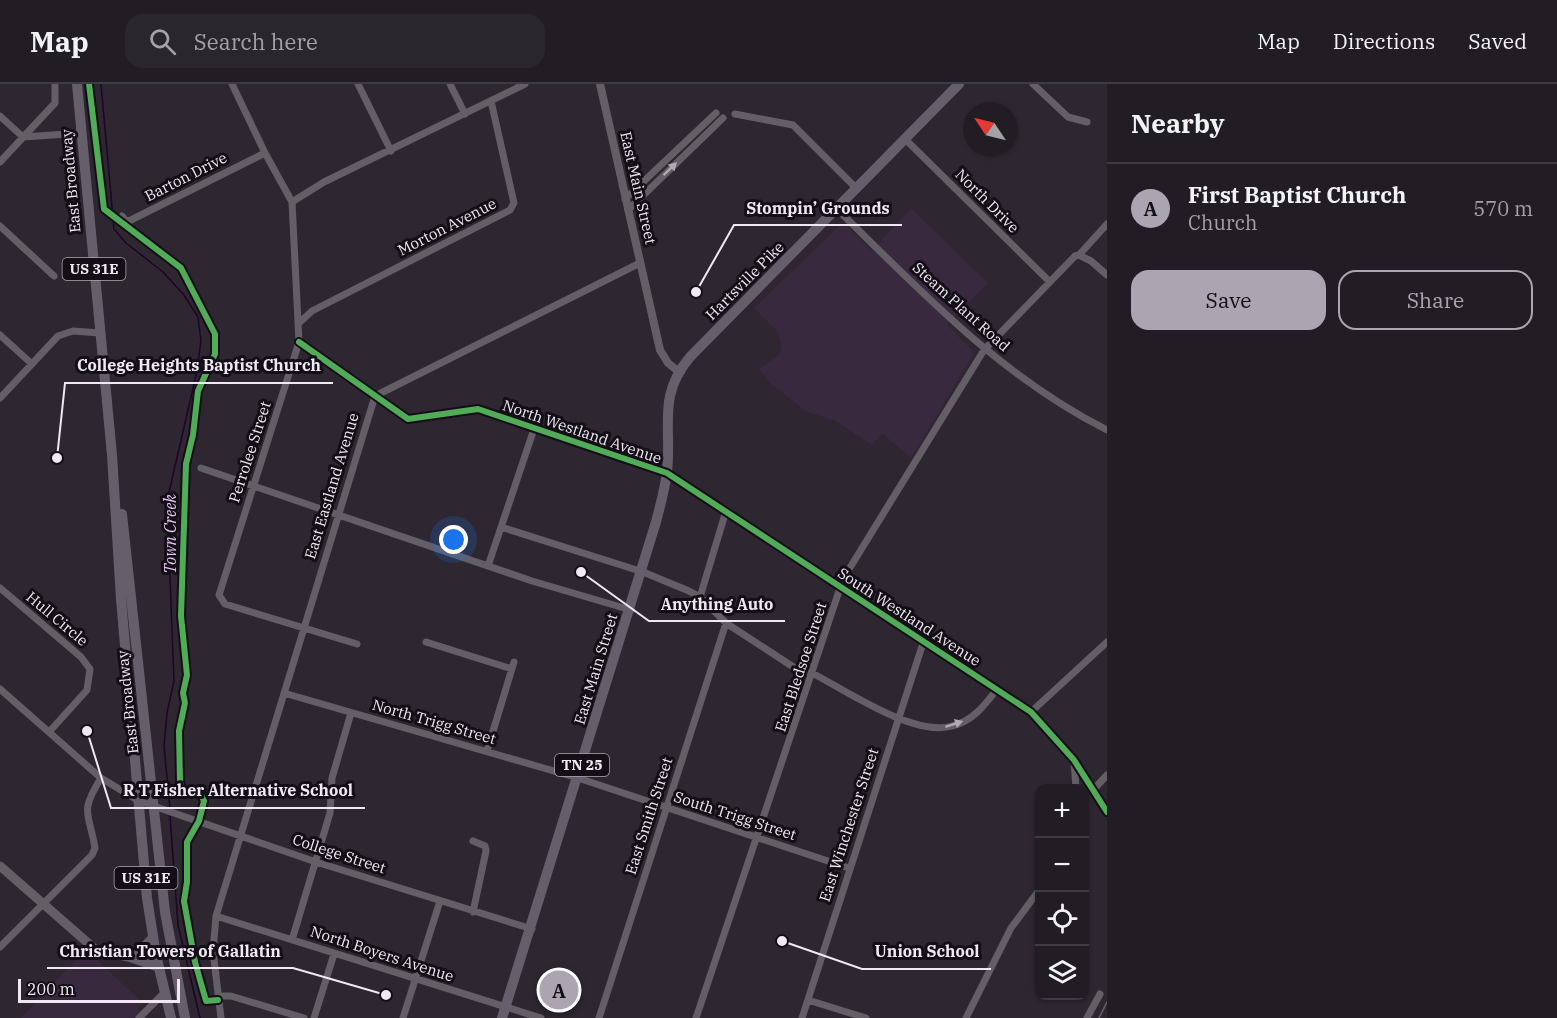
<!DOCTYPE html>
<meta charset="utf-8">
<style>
body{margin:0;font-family:"IBM Plex Serif",serif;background:#2a262d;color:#f1f3f6}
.controls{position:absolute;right:18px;bottom:18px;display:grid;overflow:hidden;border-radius:12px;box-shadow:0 2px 4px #0004}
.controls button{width:54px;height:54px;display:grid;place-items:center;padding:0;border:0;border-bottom:2px solid #3f3b42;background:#221d25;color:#f1f3f6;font:30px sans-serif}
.compass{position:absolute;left:963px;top:18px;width:54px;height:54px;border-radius:50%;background:#221d25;box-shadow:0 2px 4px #0004;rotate:305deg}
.scale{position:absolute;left:18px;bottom:15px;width:162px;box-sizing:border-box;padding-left:6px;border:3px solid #f0e8f4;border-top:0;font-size:16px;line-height:21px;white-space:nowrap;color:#f0e8f4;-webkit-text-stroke:4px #140f17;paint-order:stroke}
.you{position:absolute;left:454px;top:456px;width:21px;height:21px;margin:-15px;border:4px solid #fff;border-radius:50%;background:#1a73e8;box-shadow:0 0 0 9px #1a73e833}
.badge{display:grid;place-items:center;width:39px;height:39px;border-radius:50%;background:#aca4b0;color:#111;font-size:20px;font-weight:700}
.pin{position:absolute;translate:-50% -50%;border:3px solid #fff;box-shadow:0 2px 6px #0006}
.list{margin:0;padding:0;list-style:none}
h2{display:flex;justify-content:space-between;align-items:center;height:78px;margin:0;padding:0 24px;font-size:26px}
h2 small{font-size:20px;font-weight:400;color:#a2a2a7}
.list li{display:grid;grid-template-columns:39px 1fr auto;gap:18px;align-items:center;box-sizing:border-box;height:90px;padding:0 24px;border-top:2px solid #3f3b42}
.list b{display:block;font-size:22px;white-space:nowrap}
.list p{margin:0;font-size:20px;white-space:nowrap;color:#a2a2a7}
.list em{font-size:20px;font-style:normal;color:#a2a2a7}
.actions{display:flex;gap:12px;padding:18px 24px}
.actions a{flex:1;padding:14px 0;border:2px solid #aca4b0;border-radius:18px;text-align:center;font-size:21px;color:#aca4b0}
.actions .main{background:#aca4b0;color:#111}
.icon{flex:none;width:33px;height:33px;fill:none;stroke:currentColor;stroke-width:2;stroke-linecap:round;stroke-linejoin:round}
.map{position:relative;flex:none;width:1107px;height:934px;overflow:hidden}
header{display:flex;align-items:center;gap:36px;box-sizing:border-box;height:84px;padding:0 30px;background:#221d25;border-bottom:2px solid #3f3b42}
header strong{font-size:28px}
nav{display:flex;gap:33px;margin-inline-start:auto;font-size:21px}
.search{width:420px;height:54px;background:#2a262d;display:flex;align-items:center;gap:15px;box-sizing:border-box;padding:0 21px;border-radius:18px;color:#a2a2a7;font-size:22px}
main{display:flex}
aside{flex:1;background:#221d25}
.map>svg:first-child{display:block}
</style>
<header>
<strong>Map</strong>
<div class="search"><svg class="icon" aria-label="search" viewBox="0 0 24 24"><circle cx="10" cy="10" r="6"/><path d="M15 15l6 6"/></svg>Search here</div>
<nav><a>Map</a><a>Directions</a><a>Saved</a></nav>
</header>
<main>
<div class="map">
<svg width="1107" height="934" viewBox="0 0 1107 934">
<rect width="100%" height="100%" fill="#2e2731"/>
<path fill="#38293f" d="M911,124l77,75 -41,42 26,26v4l-62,103 -29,-25 -10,12 -38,-25 -27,-8 -37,-29 -11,-14 20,-14 3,-8 -4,-15 -24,-24 85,-82 9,1 24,24z
M86,866l57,53 -5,6 9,9h-126z"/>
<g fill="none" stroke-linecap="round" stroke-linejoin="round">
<path stroke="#1e0427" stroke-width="1.5" d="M101,0l13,145 12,14 37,29 21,23 14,22 3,24 -4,30 -30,130 7,180 -7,32 -3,33 6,62
M170,732l8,109 22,93"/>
<path stroke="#645f67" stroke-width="7" d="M232,0l33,69 27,49
M358,0l33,67
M450,0l15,30
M1033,0l35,33 19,5
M735,30l58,11 64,64
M0,32l23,21 59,-4
M905,55l145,143
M0,78l55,-59v-19
M625,115l91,-86
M292,118l7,140 -80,253 6,9 132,40
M292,118l32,-20 201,-98
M628,126l95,-92
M838,126c85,83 161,165 269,220
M122,132l4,5 5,-1 134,-67
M0,142l54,50
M1079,171l28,-31
M299,239l13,-12 198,-101 4,-7 -23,-102
M0,251l32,29
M299,258l109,77 70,-10 189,64 364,239 43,48 33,52
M0,314l58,-62 15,-5 27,2
M201,384l331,113 99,29
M501,443l142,45 46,19 11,6 26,26 75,49 11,1c35,18 101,64 140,53 21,-5 33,-21 45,-37
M488,482l46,-137
M0,504l81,69 9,12 -3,21 -37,41
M700,513l26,-86
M426,558l86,27
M0,605l101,89 38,23 177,61 216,67
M284,609l294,85 271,90
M1031,628l76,-70
M487,667l27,-89
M1074,677l2,27
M1093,706l14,-15
M473,757l12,5 1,5 -13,61
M216,832l325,102
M292,856l38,-127 2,-35 19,-65
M0,863l92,-92 3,-7c-6,-36 -16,-35 6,-70
M218,912h13l73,22
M808,916l58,18
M139,934l26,-26
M221,934l-8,-67 3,-35 159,-520 265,-133
M314,934l20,-64
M403,934l37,-117
M599,934l127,-395
M696,934l147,-439 141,-229 91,-94 4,-1 12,6 16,14
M802,934l122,-378
M966,934l45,-90 29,-39
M1087,934l13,-24"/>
<path stroke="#645f67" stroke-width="8" d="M600,0l60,266 8,13 10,8"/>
<path stroke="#645f67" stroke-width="9" d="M0,782l96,84 37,8 39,-7
M133,874l20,-21"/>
<path stroke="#675e6b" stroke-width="10" d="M77,0l35,371 9,144 26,299 9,57 15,63
M122,430l43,398 20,106
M133,874l26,9
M502,934l154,-496c4,-16 9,-33 11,-50 5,-46 -10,-76 23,-115l269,-273"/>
<path stroke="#666268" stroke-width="1.5" d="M1099,934l8,-16"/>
<defs>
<path id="cycleway" d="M89,0l15,125 77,59 34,66v20l-17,37 -5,44 -7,29 -5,152 6,59 -4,18 2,10 -6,28 1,51 3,8 18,4 3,7 -5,20 -12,21v40l-3,19 11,61 11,39 12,-1
M299,258l109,77 70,-10 189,64 364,239 43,48 33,52"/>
</defs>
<use href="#cycleway" stroke="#140f17" stroke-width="10"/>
<use href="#cycleway" stroke="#51ab58" stroke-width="6"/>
</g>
<defs><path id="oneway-solid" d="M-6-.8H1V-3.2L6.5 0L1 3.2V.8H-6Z" transform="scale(1.5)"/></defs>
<g fill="#b1aab5">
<use href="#oneway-solid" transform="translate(670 85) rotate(-44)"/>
<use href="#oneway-solid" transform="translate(954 640) rotate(-18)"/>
</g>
<g text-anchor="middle" stroke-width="6" stroke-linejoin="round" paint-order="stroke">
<g fill="#140f17" stroke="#aea7b2" stroke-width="1.5">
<rect x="62.5" y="174" width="63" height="22" rx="4.5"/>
<rect x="555" y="670" width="54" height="22" rx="4.5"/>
<rect x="114.5" y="783" width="63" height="22" rx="4.5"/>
</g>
<g font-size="14" font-weight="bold" fill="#f0e8f4">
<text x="94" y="190">US 31E</text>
<text x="582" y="686">TN 25</text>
<text x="146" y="799">US 31E</text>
</g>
<g font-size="15" fill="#f0e8f4" stroke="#140f17">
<text transform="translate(186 93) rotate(-27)" y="5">Barton Drive</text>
<text transform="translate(71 97) rotate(-95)" y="5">East Broadway</text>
<text transform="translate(638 104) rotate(77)" y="5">East Main Street</text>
<text transform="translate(987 117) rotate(45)" y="5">North Drive</text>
<text transform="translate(447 143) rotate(-27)" y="5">Morton Avenue</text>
<text transform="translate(745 197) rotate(-45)" y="5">Hartsville Pike</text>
<text transform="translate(961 223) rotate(42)" y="5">Steam Plant Road</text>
<text transform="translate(582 348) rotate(19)" y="5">North Westland Avenue</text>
<text transform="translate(250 368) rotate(-72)" y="5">Perrolee Street</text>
<text transform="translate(332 402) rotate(-73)" y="5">East Eastland Avenue</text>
<text transform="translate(909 533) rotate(33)" y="5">South Westland Avenue</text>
<text transform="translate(57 535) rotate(40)" y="5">Hull Circle</text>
<text transform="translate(801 583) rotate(-72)" y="5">East Bledsoe Street</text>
<text transform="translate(596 585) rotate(-73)" y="5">East Main Street</text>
<text transform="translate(128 618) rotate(-96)" y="5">East Broadway</text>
<text transform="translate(434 638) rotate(16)" y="5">North Trigg Street</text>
<text transform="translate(649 732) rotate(-72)" y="5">East Smith Street</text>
<text transform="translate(735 732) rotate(18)" y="5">South Trigg Street</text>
<text transform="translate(849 741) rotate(-72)" y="5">East Winchester Street</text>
<text transform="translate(339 770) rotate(18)" y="5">College Street</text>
<text transform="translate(382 870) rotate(18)" y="5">North Boyers Avenue</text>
</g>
<g font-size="16" font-style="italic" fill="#e9c6f8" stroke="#140f17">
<text transform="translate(170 450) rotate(-90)" y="6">Town Creek</text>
</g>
</g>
<path fill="none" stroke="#f0e8f4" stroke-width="2" d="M696 208L734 141H902M57 374L65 299H333M581 488L649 537H785M87 647L111 724H365M386 911L293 884H47M782 857L862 885H991"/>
<g fill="#f0e8f4" stroke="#140f17" stroke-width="2">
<circle cx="696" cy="208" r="6"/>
<circle cx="57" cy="374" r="6"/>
<circle cx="581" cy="488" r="6"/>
<circle cx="87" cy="647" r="6"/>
<circle cx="386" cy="911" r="6"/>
<circle cx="782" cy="857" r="6"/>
</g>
<g font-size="16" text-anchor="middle" font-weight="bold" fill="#f0e8f4" stroke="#140f17" stroke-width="6" stroke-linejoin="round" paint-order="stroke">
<text x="818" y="130">Stompin’ Grounds</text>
<text x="199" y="287">College Heights Baptist Church</text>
<text x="717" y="526">Anything Auto</text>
<text x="238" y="712">R T Fisher Alternative School</text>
<text x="170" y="873">Christian Towers of Gallatin</text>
<text x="927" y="873">Union School</text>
</g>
</svg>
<div class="controls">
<button>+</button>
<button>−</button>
<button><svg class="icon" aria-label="locate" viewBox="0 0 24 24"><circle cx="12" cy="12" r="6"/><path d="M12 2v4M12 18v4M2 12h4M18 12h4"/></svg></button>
<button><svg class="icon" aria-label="layers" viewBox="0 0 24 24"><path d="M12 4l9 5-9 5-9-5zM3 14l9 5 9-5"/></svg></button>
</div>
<svg class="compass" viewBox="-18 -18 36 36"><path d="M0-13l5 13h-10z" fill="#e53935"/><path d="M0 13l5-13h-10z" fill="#a2a2a7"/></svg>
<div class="scale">200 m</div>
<div class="you"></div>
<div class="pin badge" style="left:559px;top:906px">A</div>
</div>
<aside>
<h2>Nearby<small></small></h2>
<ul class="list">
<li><span class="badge">A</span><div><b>First Baptist Church</b><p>Church</p></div><em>570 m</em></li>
</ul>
<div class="actions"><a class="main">Save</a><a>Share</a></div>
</aside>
</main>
